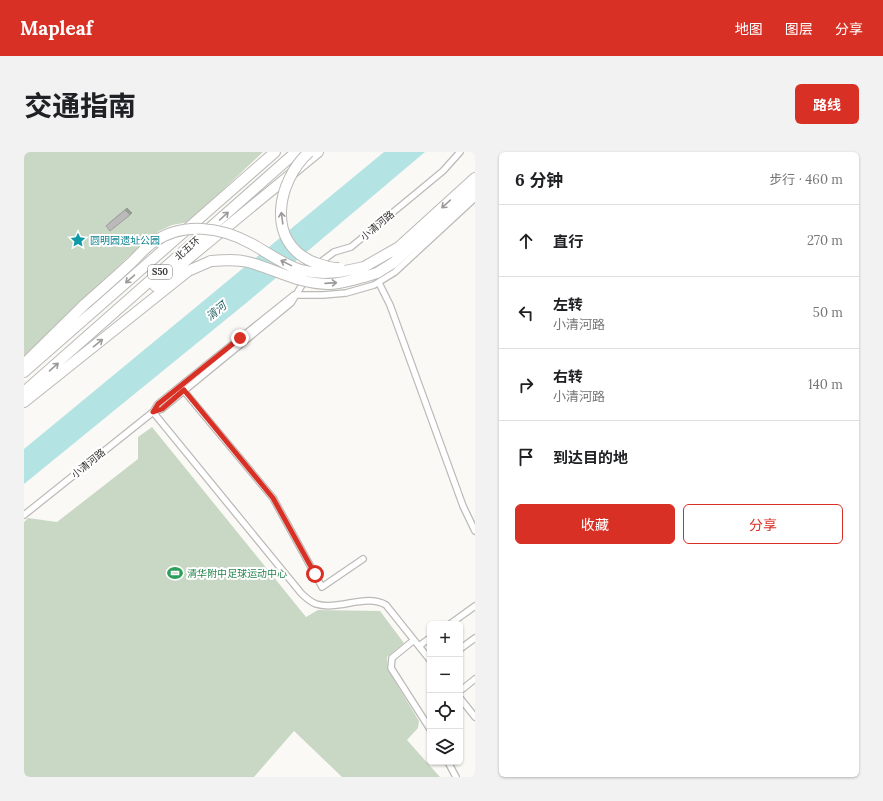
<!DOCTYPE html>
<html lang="zh">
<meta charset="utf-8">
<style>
body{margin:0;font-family:Lora,"Noto Sans SC",serif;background:#f2f2f2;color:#202124}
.controls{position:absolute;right:12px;bottom:12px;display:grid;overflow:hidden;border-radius:6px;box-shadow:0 1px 3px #0004}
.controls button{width:36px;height:36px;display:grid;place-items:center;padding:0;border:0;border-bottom:1px solid #e0e0e0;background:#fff;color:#202124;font:20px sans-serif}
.stop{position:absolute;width:12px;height:12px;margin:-9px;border:3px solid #d93025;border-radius:50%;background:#fff}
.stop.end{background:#d93025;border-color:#fff;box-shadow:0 1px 4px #0008}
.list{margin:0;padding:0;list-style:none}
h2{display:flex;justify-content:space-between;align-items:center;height:52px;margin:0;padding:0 16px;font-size:17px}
h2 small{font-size:13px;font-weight:400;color:#757577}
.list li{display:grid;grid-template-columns:26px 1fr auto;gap:12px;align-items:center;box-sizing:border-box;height:72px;padding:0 16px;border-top:1px solid #e0e0e0}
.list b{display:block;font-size:15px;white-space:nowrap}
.list p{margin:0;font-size:13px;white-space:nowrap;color:#757577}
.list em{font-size:13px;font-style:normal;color:#757577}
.actions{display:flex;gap:8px;padding:12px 16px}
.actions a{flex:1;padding:9px 0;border:1px solid #d93025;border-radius:6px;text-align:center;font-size:14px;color:#d93025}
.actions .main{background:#d93025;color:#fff}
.icon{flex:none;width:22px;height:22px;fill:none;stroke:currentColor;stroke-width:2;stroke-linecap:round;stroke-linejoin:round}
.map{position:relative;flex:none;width:451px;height:625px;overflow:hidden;border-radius:6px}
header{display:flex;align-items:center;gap:24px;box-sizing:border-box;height:56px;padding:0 20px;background:#d93025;color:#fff}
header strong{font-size:19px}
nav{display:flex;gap:22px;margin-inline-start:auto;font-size:14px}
.intro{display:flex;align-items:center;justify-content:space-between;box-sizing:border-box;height:96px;padding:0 24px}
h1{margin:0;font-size:28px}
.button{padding:10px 18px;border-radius:6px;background:#d93025;color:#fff;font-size:14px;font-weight:700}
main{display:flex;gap:24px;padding:0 24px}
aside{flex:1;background:#fff;border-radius:6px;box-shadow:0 1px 3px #0004}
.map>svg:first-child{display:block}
</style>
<header>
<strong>Mapleaf</strong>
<nav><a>地图</a><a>图层</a><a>分享</a></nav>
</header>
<div class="intro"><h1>交通指南</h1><a class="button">路线</a></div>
<main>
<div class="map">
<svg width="451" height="625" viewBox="0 0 451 625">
<defs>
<filter id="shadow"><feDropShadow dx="2" dy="-2" stdDeviation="0" flood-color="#0004"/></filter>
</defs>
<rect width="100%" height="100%" fill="#fbf9f6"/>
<path fill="#c9d8c4" d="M0,0h239l-74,70 -17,3 -13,6 -32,27 -103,98z
M128,275l154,190 12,-7 62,1 24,32 -17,14 1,13 31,51 -1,7 -11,12 33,37h-98l-48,-46 -40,46h-230v-255l4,-4 29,4 81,-63v-22z"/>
<path fill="#b4e3e3" d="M360,0h41l-180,152 -221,180v-35z"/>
<path fill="#bcb9ba" stroke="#a09d9e" filter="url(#shadow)" d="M101,58l5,5 -20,16 -4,-5z"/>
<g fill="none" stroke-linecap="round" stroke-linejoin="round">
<defs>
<path id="street" d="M294,112l16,-12 17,-5 92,-76 17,-19
M355,131l11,22 73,201 12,25
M271,143h28l23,-2 28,-8 21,-13 80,-74
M160,239l89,107 49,89 41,-28
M129,260l9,-3 129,-106 14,-23
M129,260l148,181c4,4 10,9 15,11 22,7 50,-11 70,1l44,55
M0,363l129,-103 5,-8 136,-109
M426,472l25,-18
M390,488l-22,18 -1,10 39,61
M395,494l11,-8
M436,497l15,-11
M436,539l15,-12
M436,546l15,19
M424,610l8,15"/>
<path id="highway" d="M340,115l35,-20 76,-69
M340,125l13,-4 16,-10 82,-73
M131,134l163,-134
M0,212l60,-59
M0,220l251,-220
M0,240l272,-240
M0,250l164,-131 23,-10"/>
</defs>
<use href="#street" stroke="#bbbab7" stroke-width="8"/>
<use href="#highway" stroke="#bbbab7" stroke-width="12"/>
<use href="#street" stroke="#fff" stroke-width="5.5"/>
<use href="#highway" stroke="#fff" stroke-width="10"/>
<defs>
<path id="highway-bridge" d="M285,0c-32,29 -44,90 4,110 9,3 18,7 27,6
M187,109c13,-1 25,-2 37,1 27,7 51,22 80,22 12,0 24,-4 36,-7
M60,153c16,-14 32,-28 48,-43 6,-6 12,-13 20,-19 31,-22 69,-16 100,1 16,9 32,21 49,26 22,6 41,2 63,-3"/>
</defs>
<use href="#highway-bridge" stroke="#bbbab7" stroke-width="12" stroke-linecap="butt"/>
<use href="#highway-bridge" stroke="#fff" stroke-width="10"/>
</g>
<defs><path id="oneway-shaft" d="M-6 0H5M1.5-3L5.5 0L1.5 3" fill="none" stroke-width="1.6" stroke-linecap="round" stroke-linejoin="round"/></defs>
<g stroke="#9c9b9a">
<use href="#oneway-shaft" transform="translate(422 52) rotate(138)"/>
<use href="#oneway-shaft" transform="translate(200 64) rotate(-42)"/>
<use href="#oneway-shaft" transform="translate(258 66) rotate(-98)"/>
<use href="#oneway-shaft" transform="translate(262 111) rotate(-154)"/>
<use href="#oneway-shaft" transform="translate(106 127) rotate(139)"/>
<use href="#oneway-shaft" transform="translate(307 131) rotate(-4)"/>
<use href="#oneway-shaft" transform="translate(74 191) rotate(-39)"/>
<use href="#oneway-shaft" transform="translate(30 215) rotate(-41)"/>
</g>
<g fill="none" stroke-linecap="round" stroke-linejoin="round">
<path stroke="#d93025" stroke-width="5" d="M216,186l-82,66 -5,8 9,-3 22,-19 89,108 42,76"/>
</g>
<defs>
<symbol id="sight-bare" viewBox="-9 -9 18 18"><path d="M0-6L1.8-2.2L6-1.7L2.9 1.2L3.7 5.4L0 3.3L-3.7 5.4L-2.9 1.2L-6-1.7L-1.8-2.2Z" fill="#0f9aa8" stroke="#fff" stroke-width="2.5" paint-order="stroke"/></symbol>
<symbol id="stadium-bare" viewBox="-9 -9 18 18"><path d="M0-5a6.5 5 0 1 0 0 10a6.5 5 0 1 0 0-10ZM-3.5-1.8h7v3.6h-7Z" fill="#2e9e5b" stroke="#fff" stroke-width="2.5" paint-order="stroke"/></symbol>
</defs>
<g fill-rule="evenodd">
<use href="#sight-bare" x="43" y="77" width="22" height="22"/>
<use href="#stadium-bare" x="140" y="410" width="22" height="22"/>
</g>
<g text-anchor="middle" stroke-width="4" stroke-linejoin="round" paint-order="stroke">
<rect fill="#fff" stroke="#747372" stroke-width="1" x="124" y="113" width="24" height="14" rx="3"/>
<g font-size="9" font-weight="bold" fill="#383736">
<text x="136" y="123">S50</text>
</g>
<g font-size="10" fill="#383736" stroke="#fff">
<text transform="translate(353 73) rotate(-40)" y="4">小清河路</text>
<text transform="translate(163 96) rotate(-42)" y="4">北五环</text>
<text transform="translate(64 311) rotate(-39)" y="4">小清河路</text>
</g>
<g font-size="10" fill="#0d838f" stroke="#fff" text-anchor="start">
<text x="66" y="92">圆明园遗址公园</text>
</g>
<g font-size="10" fill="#27864d" stroke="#fff" text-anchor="start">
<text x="163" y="425">清华附中足球运动中心</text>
</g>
<g font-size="11" font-style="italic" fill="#236162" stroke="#fff">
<text transform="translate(192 159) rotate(-39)" y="4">清河</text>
</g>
</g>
</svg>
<div class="controls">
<button>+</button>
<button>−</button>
<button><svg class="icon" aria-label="locate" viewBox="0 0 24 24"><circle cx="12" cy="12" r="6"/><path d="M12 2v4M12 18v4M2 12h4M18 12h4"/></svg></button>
<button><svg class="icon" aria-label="layers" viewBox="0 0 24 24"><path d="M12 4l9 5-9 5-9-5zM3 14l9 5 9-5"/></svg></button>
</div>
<div class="stop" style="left:291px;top:422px"></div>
<div class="stop end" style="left:216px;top:186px"></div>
</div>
<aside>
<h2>6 分钟<small>步行 · 460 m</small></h2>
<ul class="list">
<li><svg class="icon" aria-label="ahead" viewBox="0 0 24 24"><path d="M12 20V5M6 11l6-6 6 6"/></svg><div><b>直行</b></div><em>270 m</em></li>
<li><svg class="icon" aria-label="left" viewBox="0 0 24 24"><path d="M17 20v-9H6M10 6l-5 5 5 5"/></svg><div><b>左转</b><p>小清河路</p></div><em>50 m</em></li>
<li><svg class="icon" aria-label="right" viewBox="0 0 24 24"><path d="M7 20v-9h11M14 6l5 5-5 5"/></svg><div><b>右转</b><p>小清河路</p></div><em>140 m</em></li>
<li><svg class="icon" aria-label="arrive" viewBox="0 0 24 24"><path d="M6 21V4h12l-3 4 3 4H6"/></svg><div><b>到达目的地</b></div></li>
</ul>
<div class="actions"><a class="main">收藏</a><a>分享</a></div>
</aside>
</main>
